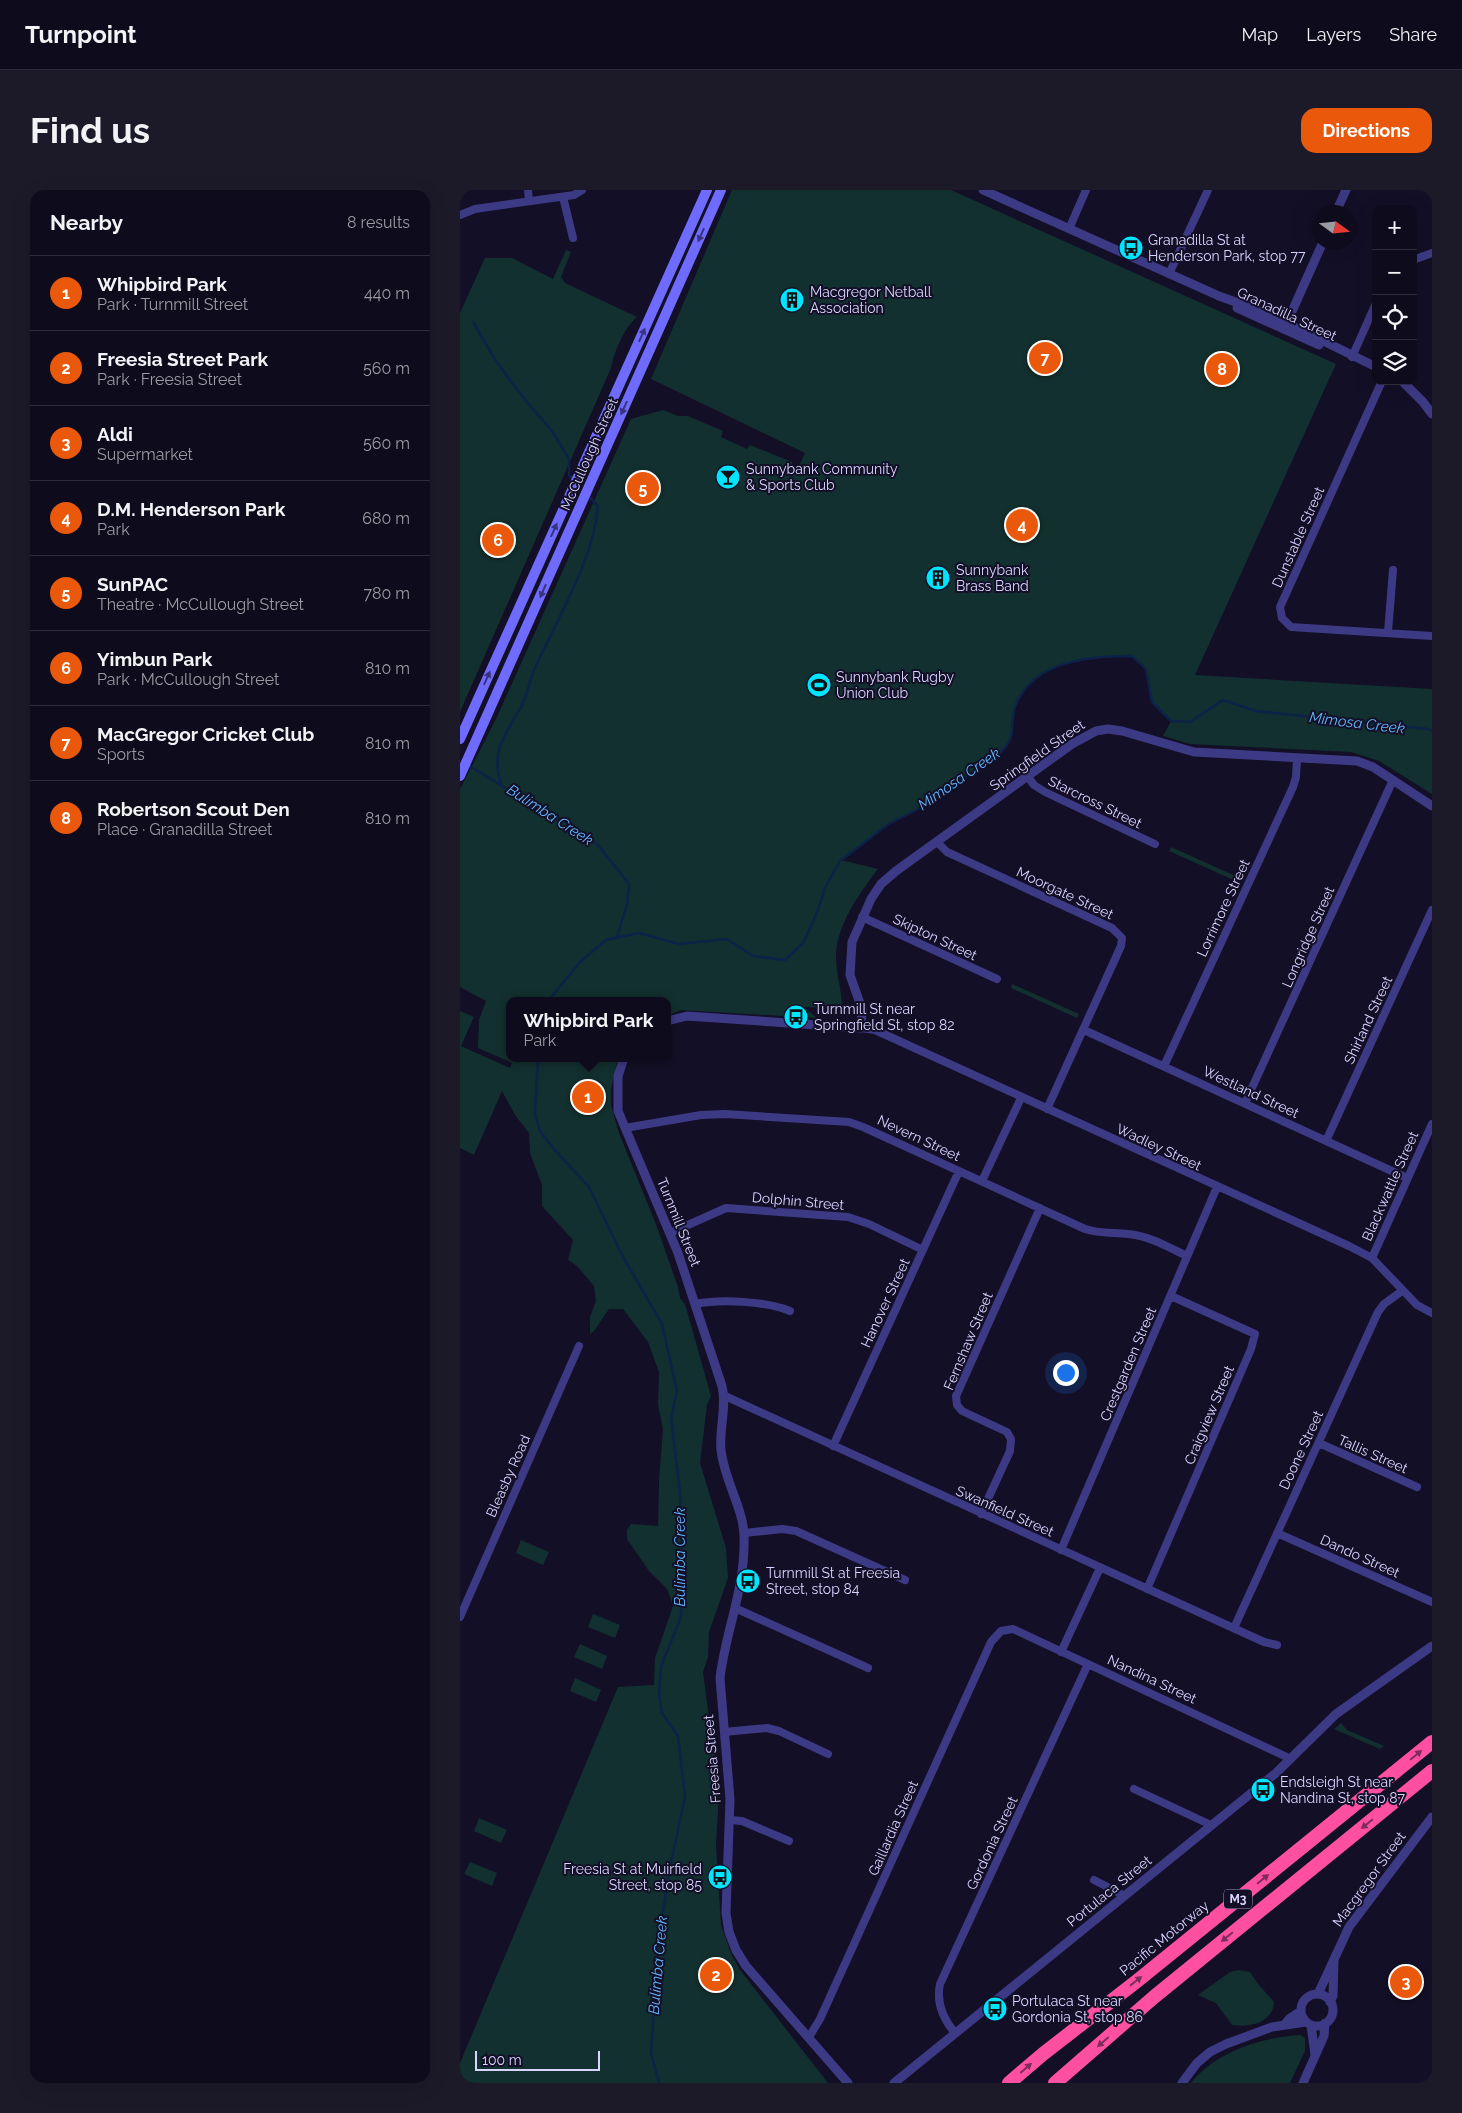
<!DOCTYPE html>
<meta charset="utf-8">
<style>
body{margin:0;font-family:Raleway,sans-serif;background:#1c1929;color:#f1f3f6}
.controls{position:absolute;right:15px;top:15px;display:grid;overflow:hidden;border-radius:10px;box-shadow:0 5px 20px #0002}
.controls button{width:45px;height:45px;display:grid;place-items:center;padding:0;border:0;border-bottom:1px solid #2e2b3b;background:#0e0b1c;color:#f1f3f6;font:25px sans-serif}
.compass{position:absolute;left:852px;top:15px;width:45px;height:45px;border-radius:50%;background:#0e0b1c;box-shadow:0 5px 20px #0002;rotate:105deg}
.scale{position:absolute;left:15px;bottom:12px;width:125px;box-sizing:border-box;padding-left:5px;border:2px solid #d9d4ff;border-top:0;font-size:14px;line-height:18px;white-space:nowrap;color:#d9d4ff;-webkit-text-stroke:4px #130f26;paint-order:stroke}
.you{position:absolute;left:605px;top:1182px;width:18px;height:18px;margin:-12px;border:4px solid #fff;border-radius:50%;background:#1a73e8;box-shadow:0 0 0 8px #1a73e833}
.badge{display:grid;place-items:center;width:32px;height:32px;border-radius:50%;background:#ea580c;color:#fff;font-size:16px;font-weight:700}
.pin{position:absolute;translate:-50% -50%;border:2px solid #fff;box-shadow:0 1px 5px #0006}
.popup{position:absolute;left:46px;top:807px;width:165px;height:65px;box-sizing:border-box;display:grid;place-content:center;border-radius:10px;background:#0e0b1c;filter:drop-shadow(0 1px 4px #0005);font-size:16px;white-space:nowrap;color:#9b9ba3}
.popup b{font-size:19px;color:#f1f3f6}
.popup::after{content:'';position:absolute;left:50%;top:100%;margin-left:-10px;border:10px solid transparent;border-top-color:#0e0b1c}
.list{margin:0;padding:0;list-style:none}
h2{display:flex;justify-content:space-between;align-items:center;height:65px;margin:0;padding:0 20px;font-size:21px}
h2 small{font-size:16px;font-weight:400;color:#9b9ba3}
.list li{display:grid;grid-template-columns:32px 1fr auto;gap:15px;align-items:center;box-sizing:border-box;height:75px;padding:0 20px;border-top:1px solid #2e2b3b}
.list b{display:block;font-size:19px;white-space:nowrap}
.list p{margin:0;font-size:16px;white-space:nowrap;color:#9b9ba3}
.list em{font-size:16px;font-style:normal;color:#9b9ba3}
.icon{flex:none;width:28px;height:28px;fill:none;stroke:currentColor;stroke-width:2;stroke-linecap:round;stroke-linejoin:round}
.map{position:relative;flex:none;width:972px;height:1893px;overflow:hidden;border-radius:15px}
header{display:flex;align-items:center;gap:30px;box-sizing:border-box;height:70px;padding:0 25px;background:#0e0b1c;border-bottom:1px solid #2e2b3b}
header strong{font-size:24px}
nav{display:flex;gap:28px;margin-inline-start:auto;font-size:18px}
.intro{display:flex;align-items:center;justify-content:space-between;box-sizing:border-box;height:120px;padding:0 30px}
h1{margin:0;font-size:35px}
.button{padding:12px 22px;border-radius:15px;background:#ea580c;color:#fff;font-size:18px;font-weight:700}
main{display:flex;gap:30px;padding:0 30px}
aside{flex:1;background:#0e0b1c;border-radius:15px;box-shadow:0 5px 20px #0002}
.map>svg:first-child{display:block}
</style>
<header>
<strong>Turnpoint</strong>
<nav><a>Map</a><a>Layers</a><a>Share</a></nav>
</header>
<div class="intro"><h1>Find us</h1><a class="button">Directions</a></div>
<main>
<aside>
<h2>Nearby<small>8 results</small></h2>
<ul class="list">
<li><span class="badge">1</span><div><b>Whipbird Park</b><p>Park · Turnmill Street</p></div><em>440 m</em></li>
<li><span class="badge">2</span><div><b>Freesia Street Park</b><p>Park · Freesia Street</p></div><em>560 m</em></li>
<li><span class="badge">3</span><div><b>Aldi</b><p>Supermarket</p></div><em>560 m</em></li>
<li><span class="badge">4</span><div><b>D.M. Henderson Park</b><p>Park</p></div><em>680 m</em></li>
<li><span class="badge">5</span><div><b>SunPAC</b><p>Theatre · McCullough Street</p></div><em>780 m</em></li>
<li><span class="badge">6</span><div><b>Yimbun Park</b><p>Park · McCullough Street</p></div><em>810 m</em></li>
<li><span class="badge">7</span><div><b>MacGregor Cricket Club</b><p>Sports</p></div><em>810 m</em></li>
<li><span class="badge">8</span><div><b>Robertson Scout Den</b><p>Place · Granadilla Street</p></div><em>810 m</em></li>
</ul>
</aside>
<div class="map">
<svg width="972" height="1893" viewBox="0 0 972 1893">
<rect width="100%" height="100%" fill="#130f26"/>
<path fill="#12302f" d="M272,0h219l385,174 -141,311 237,14v105l-53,-33 -28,-9 -161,-8 -27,-8 8,-15 -19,-19 -6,-33 -14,-13c-42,-1 -101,5 -117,51 -6,20 3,28 -15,46l-76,53 -37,19 -46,35 37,9c-18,24 -42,56 -42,88 0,17 6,33 6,51l-38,-1 13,11 -136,-8 -14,6v-15h-158v57h109l-7,31v16l8,28 38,94 21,60 2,11 5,6 26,92 -4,9 -7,58 26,85 2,30 -19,54 -1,25 -5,15 16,121 -3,52 5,80 11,31 8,14 88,113h-368v-20l158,-376 36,-2 1,-27 18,-52 -6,-17 -18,-18 -22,-32v-9l4,-6 27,2 1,-45 4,-52 -5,-25 1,-32 -11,-30 -25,-33h-14l-15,22 -4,3v-17l6,-16 -2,-15 -16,-19 -10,-7 5,-20 -31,-34v-21l-12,-32 -1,-20 -14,-18 -13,-24 -28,64 -14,-7v-137l14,6 -13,29 49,22 2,-5 -34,-15 1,-28 7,-19 -26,-14v-198l36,-70 135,-300 32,-9 15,6h10l35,15 -2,6 26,12 3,-4 42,17v6l4,4 9,-19 -154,-74z
M106,60l5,2 -10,25 4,6 72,34c-13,11 -23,35 -26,51l-151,344v-399l25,-55h27l41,21z
M711,657l69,31 -2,4 -69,-31z
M552,794l67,30 -2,4 -66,-30z
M61,1350l28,12 -6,13 -27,-12z
M133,1424l27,11 -5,13 -27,-11z
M120,1454l27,12 -5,13 -28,-12z
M115,1488l26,12 -5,12 -26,-11z
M881,1533l6,7 37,16 -4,3 -46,-20z
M19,1628l28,12 -6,13 -27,-12z
M10,1672l27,11 -5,13 -28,-12z
M779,1780l11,2 8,12 16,18c-1,21 -25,26 -42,23l-16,-22 -18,-8 32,-23z
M840,1845l5,3v13l-15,32h-99c24,-31 71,-46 109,-48z"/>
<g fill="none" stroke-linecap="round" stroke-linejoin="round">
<path stroke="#0c2248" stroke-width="2.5" d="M13,132l23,39 26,35 30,35 17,28v16l4,5
M8,575l54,33 22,10 53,36 32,40 -2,20 -10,33
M41,594c-11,-33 5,-50 20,-77 7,-12 8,-27 14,-39 22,-49 59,-109 63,-162l-11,-11
M88,811l32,-39 26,-22 33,-7 40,11 48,-5 26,17 32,4 18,-17 13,-28 10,-29 14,-25 47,-36 37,-19 76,-53c18,-18 9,-26 15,-46 17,-47 75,-51 117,-51l14,13 6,33 19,19 19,1 33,-22 33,11 172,18 4,2
M78,868l-3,55 5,18 13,17 36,39 33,68 40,69 15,67 -6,27 9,74 2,65 -1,60 -20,50 -2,28 3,18 16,23 7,61 -16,75 -11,77 -7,104 8,30"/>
<path stroke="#3d3a85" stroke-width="8" d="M68,0l1,11
M103,7l10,41
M0,25l15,-6 99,-14 8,-5
M609,39l17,-39
M953,70l19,-7
M709,84l39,-84
M892,167l24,-54
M922,191l-102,226 2,11 9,9 141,9
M928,442l5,-62
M568,587l6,8 11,7 110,52
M477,652l10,10 165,76 10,10 -1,8 -74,163
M402,727l135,62
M401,838l14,2 474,216 23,12 45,47 15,8
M624,840l323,148
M704,876l129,-279 3,-10 1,-18
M785,913l148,-323
M165,938l76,-13 24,-1 124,8 14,5 222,102c15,5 28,3 43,5 22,2 40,13 59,22
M866,951l106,-231
M522,991l39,-83
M210,1043l56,-25 122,9 21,7 54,26
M912,1068l60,-134
M235,1114c26,-5 71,-3 95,7
M265,1206l539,246 13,3
M859,1253l98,44
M373,1256l126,-275
M521,1324l29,-63 1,-12 -4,-7 -45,-21 -5,-6 -1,-9 84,-188
M284,1343l38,-4 14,2 109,49
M817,1343l155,69
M601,1360l156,-363
M687,1399l104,-240 4,-15 -84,-38
M275,1418l133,60
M0,1427l119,-271
M774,1438l144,-316 6,-8 18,-13
M601,1462l39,-84
M264,1542l43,-4 12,3 49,23
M674,1599l77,36
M270,1630l12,1 47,20
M634,1690l31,16
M495,1843c-12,-14 -19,-30 -15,-49l148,-320
M349,1847l11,-18 171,-377 10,-11 12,-2 278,130"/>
<path stroke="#3d3a85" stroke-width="9" d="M523,0l236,106 52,19 105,52
M876,22l10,-22
M777,118l82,37
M825,137l38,-85
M942,191l21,21 9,12
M207,831l20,-5 174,12 1,-19 -12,-34 2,-33 19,-43 10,-15 15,-13 176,-127 24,-13 12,-2 14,2 72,21 163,9 16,6 59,39
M164,868l-6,18v35l60,142 44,133c5,21 -3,43 -1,64 3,29 22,58 23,85 2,52 -18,94 -24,143l10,121 -4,114 3,19 7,18 10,16 102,117
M858,1804l31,-67 83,-110
M841 1820a16 16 0 1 1 32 0a16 16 0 1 1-32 0Z
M870,1812l3,-6 1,-35
M825,1834l4,-5 12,-8
M851,1835l4,30
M434,1893l382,-310 60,-59 96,-68
M722,1893l15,-20 13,-11 16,-8 46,-17 34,-5
M843,1893l21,-47 1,-13"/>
<path stroke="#6f6bff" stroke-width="10" d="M0,549l247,-549
M0,586l261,-586"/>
<path stroke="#ff4fa3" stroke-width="14" d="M549,1893l34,-29 94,-73 295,-239
M595,1893l99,-86 278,-226"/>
</g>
<defs><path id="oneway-solid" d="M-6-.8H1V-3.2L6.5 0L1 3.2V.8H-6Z" transform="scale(1.25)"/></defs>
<g fill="#38347d">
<use href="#oneway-solid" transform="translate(241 45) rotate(114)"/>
<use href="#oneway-solid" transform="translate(182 145) rotate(-66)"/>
<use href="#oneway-solid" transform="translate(164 218) rotate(114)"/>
<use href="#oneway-solid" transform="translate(94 340) rotate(-66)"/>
<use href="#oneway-solid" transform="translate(83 401) rotate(114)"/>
<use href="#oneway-solid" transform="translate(27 488) rotate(-66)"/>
</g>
<g fill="#7d2c5e">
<use href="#oneway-solid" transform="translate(956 1565) rotate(-39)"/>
<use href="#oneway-solid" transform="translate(907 1634) rotate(141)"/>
<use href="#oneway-solid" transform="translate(803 1689) rotate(-39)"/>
<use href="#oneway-solid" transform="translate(767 1747) rotate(141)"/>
<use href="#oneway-solid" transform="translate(676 1791) rotate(-38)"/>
<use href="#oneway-solid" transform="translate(643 1852) rotate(139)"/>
<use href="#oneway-solid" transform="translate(566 1878) rotate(-41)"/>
</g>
<defs>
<symbol id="bus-disc" viewBox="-11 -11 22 22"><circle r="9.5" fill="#00e5ff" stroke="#130f26"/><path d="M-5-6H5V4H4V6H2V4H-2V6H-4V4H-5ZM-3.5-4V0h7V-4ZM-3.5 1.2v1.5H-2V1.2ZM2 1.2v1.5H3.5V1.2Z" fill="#111"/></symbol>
<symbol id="building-disc" viewBox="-11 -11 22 22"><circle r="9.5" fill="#00e5ff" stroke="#130f26"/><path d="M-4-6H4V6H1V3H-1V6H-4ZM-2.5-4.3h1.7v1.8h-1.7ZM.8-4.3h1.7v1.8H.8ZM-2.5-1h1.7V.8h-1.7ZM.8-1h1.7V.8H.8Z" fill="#111"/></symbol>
<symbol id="bar-disc" viewBox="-11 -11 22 22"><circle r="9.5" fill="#00e5ff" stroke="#130f26"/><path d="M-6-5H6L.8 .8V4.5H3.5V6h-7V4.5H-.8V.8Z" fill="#111"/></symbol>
<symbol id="stadium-disc" viewBox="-11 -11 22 22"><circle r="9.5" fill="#00e5ff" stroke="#130f26"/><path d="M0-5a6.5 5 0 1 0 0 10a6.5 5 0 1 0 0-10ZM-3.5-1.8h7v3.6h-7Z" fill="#111"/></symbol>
</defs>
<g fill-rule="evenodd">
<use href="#bus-disc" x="657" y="44" width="28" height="28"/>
<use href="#building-disc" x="318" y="96" width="28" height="28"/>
<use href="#bar-disc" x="254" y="273" width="28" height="28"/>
<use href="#building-disc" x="464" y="374" width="28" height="28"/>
<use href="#stadium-disc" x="345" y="481" width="28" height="28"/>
<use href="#bus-disc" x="322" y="813" width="28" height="28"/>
<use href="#bus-disc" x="274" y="1377" width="28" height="28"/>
<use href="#bus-disc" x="789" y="1586" width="28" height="28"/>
<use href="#bus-disc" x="246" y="1673" width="28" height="28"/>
<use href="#bus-disc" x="521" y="1805" width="28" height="28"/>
</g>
<g text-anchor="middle" stroke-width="4" stroke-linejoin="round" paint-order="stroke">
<rect fill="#130f26" stroke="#9e99be" stroke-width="1" x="764" y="1699.5" width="28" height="19" rx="4"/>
<g font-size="12" font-weight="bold" fill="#d9d4ff">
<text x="778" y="1713">M3</text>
</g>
<g font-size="14" fill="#d9d4ff" stroke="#130f26" text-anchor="start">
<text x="688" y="55">Granadilla St at<tspan x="688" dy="16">Henderson Park, stop 77</tspan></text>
<text x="350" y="107">Macgregor Netball<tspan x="350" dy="16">Association</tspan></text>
<text x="286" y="284">Sunnybank Community<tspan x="286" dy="16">&amp; Sports Club</tspan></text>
<text x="496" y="385">Sunnybank<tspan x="496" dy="16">Brass Band</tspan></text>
<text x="376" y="492">Sunnybank Rugby<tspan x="376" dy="16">Union Club</tspan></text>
<text x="354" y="824">Turnmill St near<tspan x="354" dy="16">Springfield St, stop 82</tspan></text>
<text x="306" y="1388">Turnmill St at Freesia<tspan x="306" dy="16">Street, stop 84</tspan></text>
<text x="820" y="1597">Endsleigh St near<tspan x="820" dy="16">Nandina St, stop 87</tspan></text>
<text x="242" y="1684" text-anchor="end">Freesia St at Muirfield<tspan x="242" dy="16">Street, stop 85</tspan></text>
<text x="552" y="1816">Portulaca St near<tspan x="552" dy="16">Gordonia St, stop 86</tspan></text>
</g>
<g font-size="14" fill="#d9d4ff" stroke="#130f26">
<text transform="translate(827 124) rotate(25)" y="5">Granadilla Street</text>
<text transform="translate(129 264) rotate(-66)" y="5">McCullough Street</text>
<text transform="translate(838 347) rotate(-66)" y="5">Dunstable Street</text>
<text transform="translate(577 565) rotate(-35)" y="5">Springfield Street</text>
<text transform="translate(635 612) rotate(26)" y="5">Starcross Street</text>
<text transform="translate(605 703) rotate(25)" y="5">Moorgate Street</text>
<text transform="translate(763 718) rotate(-65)" y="5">Lorrimore Street</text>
<text transform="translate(475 747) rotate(25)" y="5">Skipton Street</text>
<text transform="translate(848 747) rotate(-66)" y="5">Longridge Street</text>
<text transform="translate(908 830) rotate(-65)" y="5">Shirland Street</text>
<text transform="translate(791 902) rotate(25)" y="5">Westland Street</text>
<text transform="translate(459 948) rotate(25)" y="5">Nevern Street</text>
<text transform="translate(699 957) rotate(25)" y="5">Wadley Street</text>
<text transform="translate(930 996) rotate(-66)" y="5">Blackwattle Street</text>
<text transform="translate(338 1011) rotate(5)" y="5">Dolphin Street</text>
<text transform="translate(219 1032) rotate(68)" y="5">Turnmill Street</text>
<text transform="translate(425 1113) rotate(-65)" y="5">Hanover Street</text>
<text transform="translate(508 1151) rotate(-67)" y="5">Fernshaw Street</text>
<text transform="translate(668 1174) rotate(-67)" y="5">Crestgarden Street</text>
<text transform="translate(749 1225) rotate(-67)" y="5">Craigview Street</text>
<text transform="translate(841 1260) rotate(-65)" y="5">Doone Street</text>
<text transform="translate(913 1264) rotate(24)" y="5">Tallis Street</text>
<text transform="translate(48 1286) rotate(-66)" y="5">Bleasby Road</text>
<text transform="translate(545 1321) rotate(24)" y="5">Swanfield Street</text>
<text transform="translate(900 1366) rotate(24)" y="5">Dando Street</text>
<text transform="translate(692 1489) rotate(25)" y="5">Nandina Street</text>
<text transform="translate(252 1569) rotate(-95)" y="5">Freesia Street</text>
<text transform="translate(433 1638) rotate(-66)" y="5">Gaillardia Street</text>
<text transform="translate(532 1653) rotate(-65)" y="5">Gordonia Street</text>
<text transform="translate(909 1689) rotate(-54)" y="5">Macgregor Street</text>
<text transform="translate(649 1701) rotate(-39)" y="5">Portulaca Street</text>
<text transform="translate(704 1748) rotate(-39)" y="5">Pacific Motorway</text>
</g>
<g font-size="15" font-style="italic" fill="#62b6ff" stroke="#130f26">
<text transform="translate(897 533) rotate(7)" y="5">Mimosa Creek</text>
<text transform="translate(499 589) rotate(-35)" y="5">Mimosa Creek</text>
<text transform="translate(90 625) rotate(33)" y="5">Bulimba Creek</text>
<text transform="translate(220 1367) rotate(-90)" y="5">Bulimba Creek</text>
<text transform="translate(198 1775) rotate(-85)" y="5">Bulimba Creek</text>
</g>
</g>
</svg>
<div class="controls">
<button>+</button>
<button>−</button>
<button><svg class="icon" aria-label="locate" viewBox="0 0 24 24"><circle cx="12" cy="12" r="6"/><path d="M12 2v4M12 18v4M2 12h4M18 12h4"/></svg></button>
<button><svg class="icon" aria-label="layers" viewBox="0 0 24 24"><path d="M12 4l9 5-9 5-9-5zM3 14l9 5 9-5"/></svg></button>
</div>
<svg class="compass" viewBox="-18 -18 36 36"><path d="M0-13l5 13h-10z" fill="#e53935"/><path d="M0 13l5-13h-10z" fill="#9b9ba3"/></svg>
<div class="scale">100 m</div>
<div class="you"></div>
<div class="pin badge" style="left:128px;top:907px">1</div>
<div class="popup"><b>Whipbird Park</b>Park</div>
<div class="pin badge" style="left:256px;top:1785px">2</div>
<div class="pin badge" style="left:946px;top:1792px">3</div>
<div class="pin badge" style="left:562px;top:335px">4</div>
<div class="pin badge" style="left:183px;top:298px">5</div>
<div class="pin badge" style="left:38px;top:350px">6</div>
<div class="pin badge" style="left:585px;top:168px">7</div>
<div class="pin badge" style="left:762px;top:179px">8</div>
</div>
</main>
